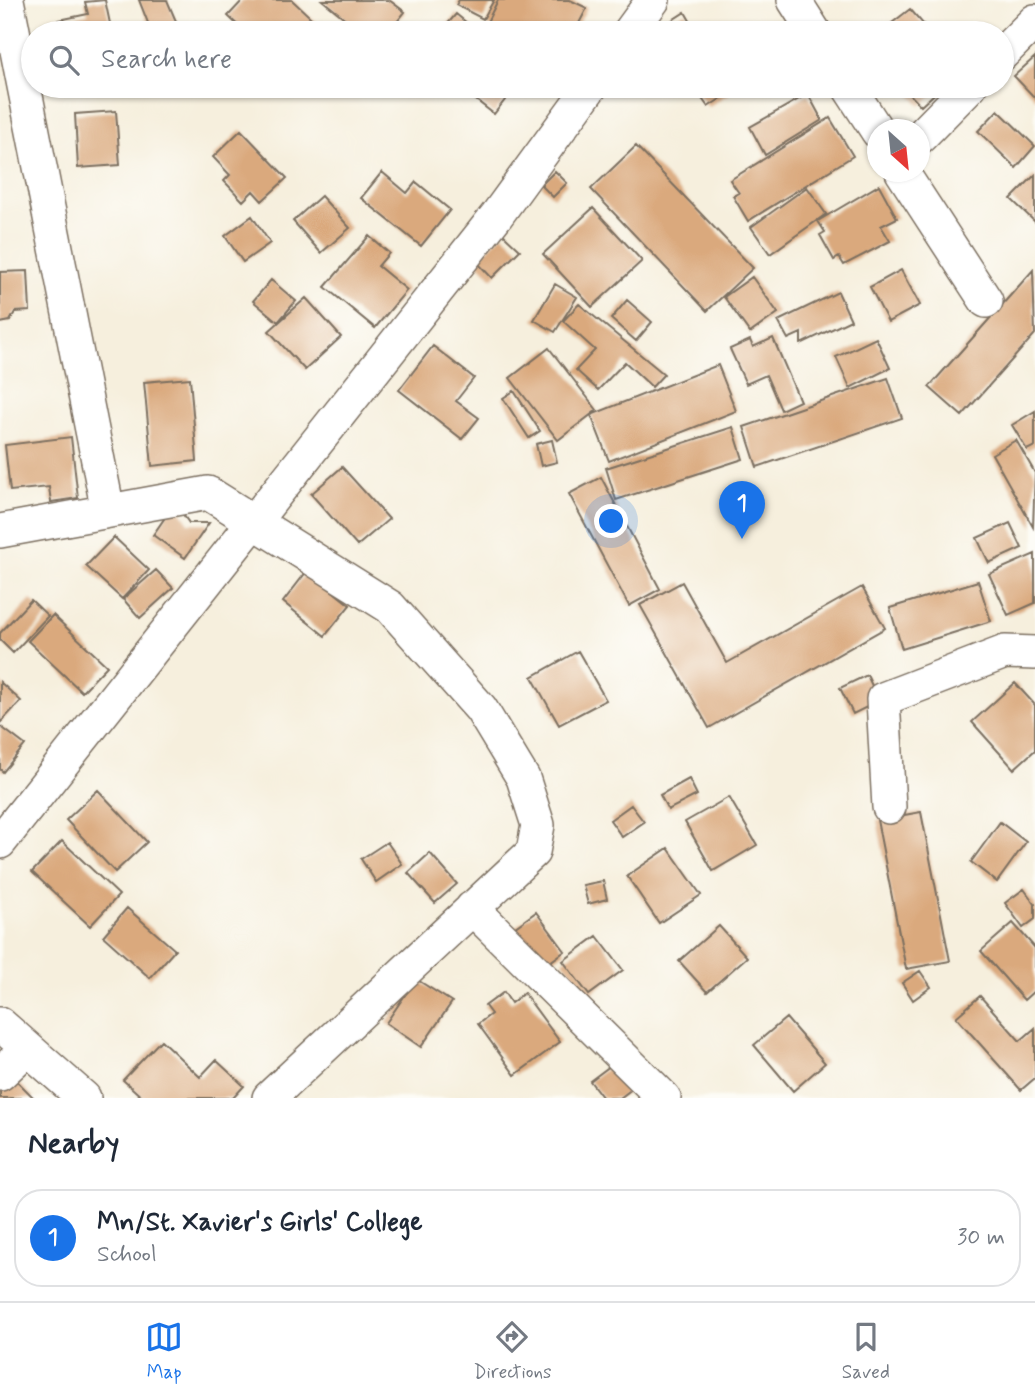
<!DOCTYPE html>
<style>
body{margin:0;font-family:Mynerve,sans-serif;background:#f6f6f7;color:#1f2937}
.compass{position:absolute;left:867px;top:119px;width:63px;height:63px;border-radius:50%;background:#fff;box-shadow:0 2px 5px #0004;rotate:153deg}
.you{position:absolute;left:612px;top:522px;width:24px;height:24px;margin:-18px;border:5px solid #fff;border-radius:50%;background:#1a73e8;box-shadow:0 0 0 10px #1a73e833}
.badge{display:grid;place-items:center;width:46px;height:46px;border-radius:50%;background:#1a73e8;color:#fff;font-size:23px;font-weight:700}
.pin{position:absolute;translate:-50% -58px;filter:drop-shadow(0 2px 4px #0008)}
.pin::after{content:'';position:absolute;top:37px;width:24px;height:21px;background:inherit;clip-path:polygon(0 0,100% 0,50% 100%)}
.list{margin:0;padding:0;list-style:none}
h2{display:flex;justify-content:space-between;align-items:center;height:91px;margin:0;padding:0 28px;font-size:30px}
h2 small{font-size:23px;font-weight:400;color:#747a83}
.list li{display:grid;grid-template-columns:46px 1fr auto;gap:21px;align-items:center;box-sizing:border-box;height:98px;margin:0 14px 14px;padding:0 14px;border:2px solid #e0e1e3;border-radius:28px}
.list b{display:block;font-size:26px;white-space:nowrap}
.list p{margin:0;font-size:23px;white-space:nowrap;color:#747a83}
.list em{font-size:23px;font-style:normal;color:#747a83}
.icon{flex:none;width:38px;height:38px;fill:none;stroke:currentColor;stroke-width:2;stroke-linecap:round;stroke-linejoin:round}
.map{position:relative;flex:none;width:1035px;height:1098px;overflow:hidden}
.search{position:absolute;background:#fff;box-shadow:0 2px 5px #0004;left:21px;right:21px;top:21px;height:77px;display:flex;align-items:center;gap:18px;box-sizing:border-box;padding:0 24px;border-radius:38px;color:#747a83;font-size:26px}
.sheet{height:203px;background:#fff}
nav{display:flex;justify-content:space-around;align-items:center;box-sizing:border-box;height:98px;border-top:2px solid #e0e1e3;background:#fff;font-size:19px;color:#747a83}
nav a{display:grid;justify-items:center;gap:4px}
nav .on{color:#1a73e8}
.map>svg:first-child{display:block}
</style>
<div class="map">
<svg width="1035" height="1098" viewBox="0 0 1035 1098">
<rect width="100%" height="100%" fill="#fdfcf7"/>
<filter id="ink" filterUnits="userSpaceOnUse"><feTurbulence type="fractalNoise" baseFrequency=".0143" numOctaves="2"/><feDisplacementMap in="SourceGraphic" scale="14" xChannelSelector="R" yChannelSelector="G"/><feConvolveMatrix kernelMatrix="1 2 1 2 8 2 1 2 1" color-interpolation-filters="sRGB"/></filter>
<filter id="wash" filterUnits="userSpaceOnUse"><feTurbulence type="fractalNoise" baseFrequency=".00686" numOctaves="4" result="noise"/><feDisplacementMap in="SourceGraphic" scale="28" xChannelSelector="R" yChannelSelector="G"/><feGaussianBlur stdDeviation="1.57" result="paint"/><feColorMatrix in="noise" values="0 0 0 0 0 0 0 0 0 0 0 0 0 0 0 0 0 1.4 0 .05"/><feComposite in="paint" operator="in"/></filter>
<g filter="url(#wash)">
<rect width="100%" height="100%" fill="#f6efdd"/>
<g id="blocks">
<path fill="#daa97d" d="M105,0l7,33h-50l-3,-13 29,-6 -3,-12z
M139,0h28l14,33h-29z
M243,0h49l33,31 -79,2 -18,-17z
M322,0h67l16,12 -17,21h-25z
M459,0h35l-11,19 -27,-14z
M498,0h72l17,8 -13,25h-69l-19,-9z
M910,9l15,17 -9,7h-31l-2,-3z
M685,12l8,14 -12,7h-18l-3,-5z
M456,14l23,19h-39z
M1035,57v41l-21,-22z
M458,86h58l-22,28z
M693,86h47l-32,21z
M902,86h41l-22,20z
M808,94l14,26 -57,35 -15,-28z
M998,110l37,36 -19,22 -38,-37z
M116,111l4,54 -42,3 -3,-54z
M830,118l23,38 -105,65 -15,-25 6,-3 -9,-13z
M241,130l46,48 -25,23 -9,-10 -10,10 -19,-20 6,-6 -17,-18z
M636,146l117,122 -46,43 -116,-122z
M555,171l12,12 -14,14 -12,-12z
M382,172l25,21 9,-11 34,28 -29,36 -60,-48z
M1035,175v47l-24,-23z
M879,185l18,33 -16,8 9,15 -46,24 -5,-8 -5,3 -14,-25 5,-3 -7,-11z
M807,187l19,27 -56,40 -19,-27z
M321,196l29,32 -29,25 -28,-32z
M593,208l49,53 -50,46 -49,-53z
M252,216l18,27 -27,19 -18,-26z
M503,234l17,16 -28,28 -16,-17z
M369,236l20,17 -11,13 29,24 -32,38 -50,-41z
M901,270l19,35 -32,17 -18,-35z
M1033,270l2,64 -73,82 -33,-29z
M28,271l2,40 -15,1 -5,9 -10,2v-51z
M752,277l26,36 -28,20 -26,-36z
M271,280l25,21 -18,21 -25,-21z
M555,284l22,13 -22,35 -21,-12z
M838,292l13,28 -50,24v-11l-13,6 -10,-18z
M306,298l35,39 -36,33 -36,-39z
M627,300l25,22 -16,19 -25,-22z
M579,304l85,70 -12,13 -27,-25 -27,28 -22,-20 19,-20 -32,-29z
M773,338l27,63 -19,9 -15,-35 -20,9 -16,-35 20,-9 3,7z
M876,338l14,30 -40,20 -14,-31z
M433,346l41,32 -18,23 23,17 -17,21 -63,-49z
M549,348l48,62 -39,30 -48,-62z
M718,365l18,46 -127,50 -18,-46z
M190,378l7,83 -45,5 -8,-84z
M888,378l14,40 -145,49 -13,-40z
M514,391l26,40 -11,7 -26,-40z
M1035,411v35l-8,4 -15,-25z
M733,427l10,32 -127,41 -10,-32z
M71,437l7,61 -27,4 -2,-15 -39,4 -5,-46z
M552,440l5,22 -16,4 -5,-22z
M1016,440l19,33 -2,54 -41,-73z
M342,467l47,52 -32,27 -46,-52z
M601,477l59,112 -31,17 -60,-112z
M175,503l14,20h20l-24,35 -32,-23z
M1010,523l12,25 -33,15 -12,-25z
M114,537l35,33 -27,29 -36,-33z
M1035,554v49l-27,12 -19,-41z
M156,570l17,18 -33,30 -17,-19z
M307,571l43,34 -25,31 -42,-34z
M978,581l13,40 -89,28 -12,-41z
M682,582l45,81 135,-76 23,41 -176,100 -69,-123z
M31,600l17,16 -35,37 -13,-13v-7z
M53,615l54,51 -25,26 -54,-51z
M578,651l28,49 -47,25 -27,-48z
M867,675l12,26 -26,13 -13,-26z
M0,682l21,19 -21,22z
M1015,683l20,22v45l-21,19 -42,-47z
M0,726l25,19 -22,27 -3,-3z
M689,779l8,16 -29,15 -8,-15z
M98,790l49,52 -32,30 -49,-52z
M729,797l28,48 -44,26 -28,-49z
M631,805l13,17 -22,15 -12,-17z
M921,812l29,149 -44,8 -29,-149z
M1000,822l26,20 -29,40 -26,-20z
M62,841l57,54 -29,31 -58,-54z
M387,842l15,22 -26,18 -15,-23z
M668,848l33,47 -42,28 -32,-47z
M430,853l27,31 -22,19 -27,-30z
M603,881l4,18 -19,5 -5,-19z
M1024,889l11,15v15l-12,9 -18,-25z
M127,908l48,42 -25,28 -47,-42z
M536,912l29,39 -22,16 -29,-39z
M1013,923l22,25v42l-11,10 -43,-49z
M719,926l28,31 -40,35 -28,-31z
M597,936l26,34 -34,25 -26,-34z
M920,971l11,16 -18,13 -11,-17z
M416,979l36,23 -31,45 -35,-24z
M504,992l7,11 13,-10 36,49 -45,33 -37,-51 13,-10 -6,-8z
M980,996l40,45 15,-13v50l-14,12 -65,-73z
M786,1018l39,45 -32,28 -39,-46z
M161,1040l39,37 16,-17 28,26 -11,12h-90l-20,-18z
M618,1060l19,25 -17,13h-17l-13,-17z
M13,1077l21,21h-34v-8z"/>
</g>
</g>
<g filter="url(#ink)">
<use href="#blocks" fill-opacity="0" stroke="#7c6f61" stroke-width="2"/>
<g fill="none" stroke-linecap="round" stroke-linejoin="round">
<defs>
<path id="minor" d="M7,0l101,511
M794,0l21,33
M629,33l24,-33
M1002,54l33,-33
M848,86l30,46
M920,137l50,-51
M902,172l84,129
M0,531l208,-38 182,114 91,102 42,69 15,47 -5,27 -264,246
M889,807l-6,-108 122,-47 30,1
M0,842l497,-627 94,-129
M472,908l192,190
M0,1024l84,74
M0,1074l27,-25"/>
</defs>
<use href="#minor" stroke="#7c6f61" stroke-width="36"/>
<use href="#minor" stroke="#fff" stroke-width="33"/>
</g>
</g>
</svg>
<svg class="compass" viewBox="-18 -18 36 36"><path d="M0-13l5 13h-10z" fill="#e53935"/><path d="M0 13l5-13h-10z" fill="#747a83"/></svg>
<div class="you"></div>
<div class="pin badge" style="left:742px;top:539px">1</div>
<div class="search"><svg class="icon" aria-label="search" viewBox="0 0 24 24"><circle cx="10" cy="10" r="6"/><path d="M15 15l6 6"/></svg>Search here</div>
</div>
<section class="sheet">
<h2>Nearby<small></small></h2>
<ul class="list">
<li><span class="badge">1</span><div><b>Mn/St. Xavier's Girls' College</b><p>School</p></div><em>30 m</em></li>
</ul>
</section>
<nav>
<a class="on"><svg class="icon" aria-label="map" viewBox="0 0 24 24"><path d="M3 6l6-2 6 2 6-2v14l-6 2-6-2-6 2zM9 4v14M15 6v14"/></svg>Map</a>
<a><svg class="icon" aria-label="directions" viewBox="0 0 24 24"><path d="M12 3l9 9-9 9-9-9zM9 14v-3h6M13 9l2 2-2 2"/></svg>Directions</a>
<a><svg class="icon" aria-label="saved" viewBox="0 0 24 24"><path d="M7 4h10v16l-5-4-5 4z"/></svg>Saved</a>
</nav>
